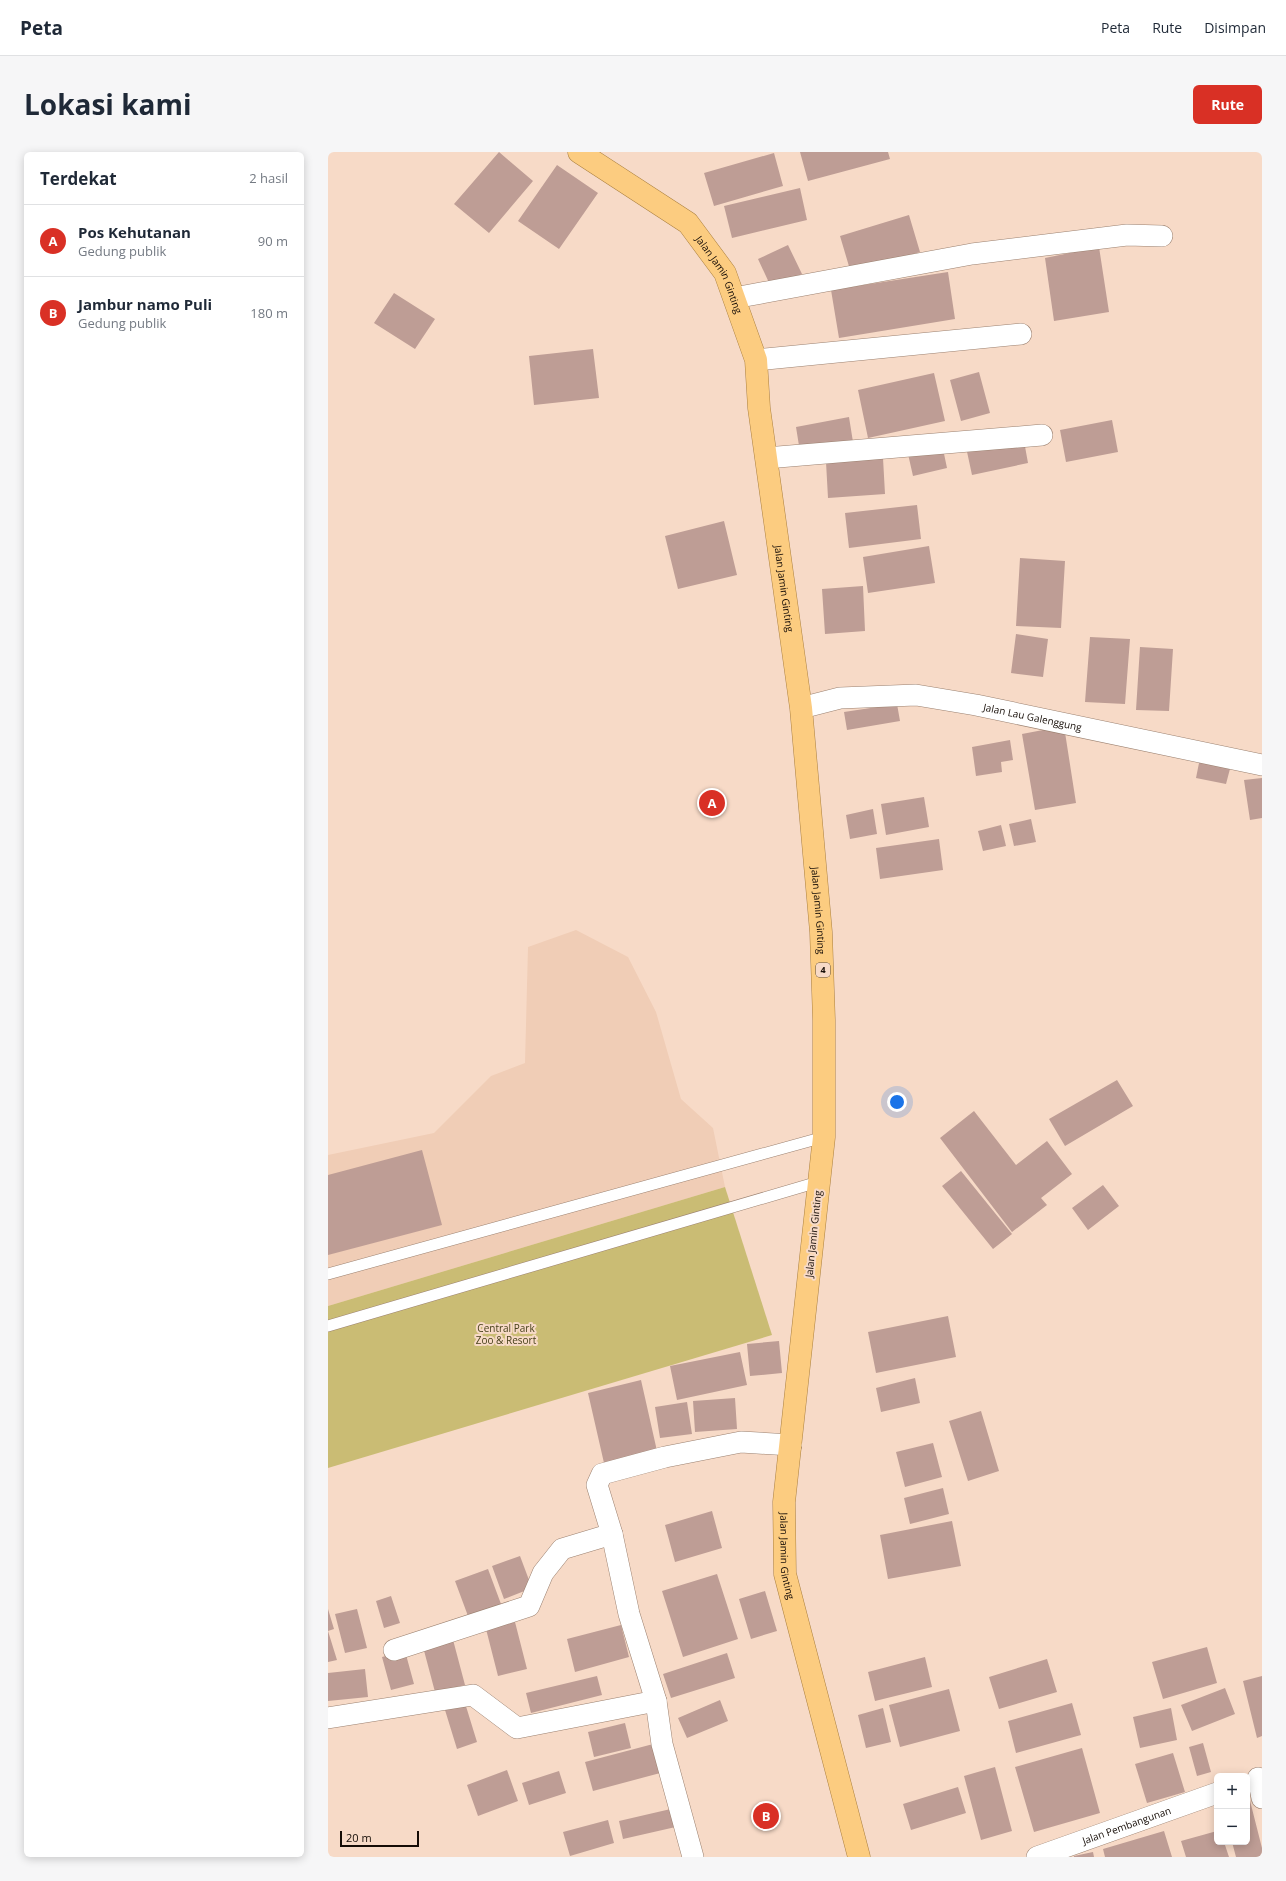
<!DOCTYPE html>
<html lang="id">
<meta charset="utf-8">
<style>
body{margin:0;font-family:"Open Sans",sans-serif;background:#f6f6f7;color:#1f2937}
.controls{position:absolute;right:12px;bottom:12px;display:grid;overflow:hidden;border-radius:6px;box-shadow:0 2px 10px #0003}
.controls button{width:36px;height:36px;display:grid;place-items:center;padding:0;border:0;border-bottom:1px solid #e0e1e3;background:#fff;color:#1f2937;font:20px sans-serif}
.scale{position:absolute;left:12px;bottom:10px;width:79px;box-sizing:border-box;padding-left:4px;border:2px solid #150c06;border-top:0;font-size:11px;line-height:14px;white-space:nowrap;color:#150c06;-webkit-text-stroke:3px #f7dac7;paint-order:stroke}
.you{position:absolute;left:569px;top:950px;width:14px;height:14px;margin:-10px;border:3px solid #fff;border-radius:50%;background:#1a73e8;box-shadow:0 0 0 6px #1a73e833}
.badge{display:grid;place-items:center;width:26px;height:26px;border-radius:50%;background:#d93025;color:#fff;font-size:13px;font-weight:700}
.pin{position:absolute;translate:-50% -50%;border:2px solid #fff;box-shadow:0 1px 4px #0006}
.list{margin:0;padding:0;list-style:none}
h2{display:flex;justify-content:space-between;align-items:center;height:52px;margin:0;padding:0 16px;font-size:17px}
h2 small{font-size:13px;font-weight:400;color:#747a83}
.list li{display:grid;grid-template-columns:26px 1fr auto;gap:12px;align-items:center;box-sizing:border-box;height:72px;padding:0 16px;border-top:1px solid #e0e1e3}
.list b{display:block;font-size:15px;white-space:nowrap}
.list p{margin:0;font-size:13px;white-space:nowrap;color:#747a83}
.list em{font-size:13px;font-style:normal;color:#747a83}
.map{position:relative;flex:none;width:934px;height:1705px;overflow:hidden;border-radius:6px}
header{display:flex;align-items:center;gap:24px;box-sizing:border-box;height:56px;padding:0 20px;background:#fff;border-bottom:1px solid #e0e1e3}
header strong{font-size:19px}
nav{display:flex;gap:22px;margin-inline-start:auto;font-size:14px}
.intro{display:flex;align-items:center;justify-content:space-between;box-sizing:border-box;height:96px;padding:0 24px}
h1{margin:0;font-size:28px}
.button{padding:10px 18px;border-radius:6px;background:#d93025;color:#fff;font-size:14px;font-weight:700}
main{display:flex;gap:24px;padding:0 24px}
aside{flex:1;background:#fff;border-radius:6px;box-shadow:0 2px 10px #0003}
.map>svg:first-child{display:block}
</style>
<header>
<strong>Peta</strong>
<nav><a>Peta</a><a>Rute</a><a>Disimpan</a></nav>
</header>
<div class="intro"><h1>Lokasi kami</h1><a class="button">Rute</a></div>
<main>
<aside>
<h2>Terdekat<small>2 hasil</small></h2>
<ul class="list">
<li><span class="badge">A</span><div><b>Pos Kehutanan</b><p>Gedung publik</p></div><em>90 m</em></li>
<li><span class="badge">B</span><div><b>Jambur namo Puli</b><p>Gedung publik</p></div><em>180 m</em></li>
</ul>
</aside>
<div class="map">
<svg width="934" height="1705" viewBox="0 0 934 1705">
<rect width="100%" height="100%" fill="#f7dac7"/>
<path fill="#f0cdb6" d="M248,778l52,27 28,55 25,87 32,29 12,59 -397,119v-151l106,-22 57,-57 34,-13 3,-116z"/>
<path fill="#cabc74" d="M397,1035l47,148 -444,133v-162z"/>
<path fill="#be9d95" d="M171,0l34,29 -44,52 -35,-29z
M472,0h88l2,7 -82,22z
M446,1l9,33 -69,20 -10,-33z
M229,13l41,28 -39,56 -41,-28z
M472,36l7,32 -75,18 -8,-32z
M581,63l11,37 -69,21 -11,-37z
M460,93l14,29 -31,13 -13,-28z
M771,95l10,65 -55,9 -9,-63z
M620,120l7,47 -116,19 -8,-48z
M66,141l41,26 -20,30 -41,-26z
M265,197l6,49 -65,7 -5,-49z
M651,220l11,41 -29,8 -11,-41z
M606,221l11,48 -77,17 -10,-48z
M521,265l4,25 -53,10 -4,-25z
M784,268l6,32 -52,10 -6,-32z
M696,289l4,22 -56,12 -6,-28z
M615,297l4,19 -34,8 -5,-22z
M555,306l2,36 -57,4 -2,-36z
M589,353l4,34 -72,9 -4,-35z
M396,369l13,54 -59,14 -13,-53z
M601,394l6,37 -67,10 -5,-36z
M692,406l45,3 -4,67 -45,-2z
M535,434l2,45 -40,3 -3,-45z
M688,482l32,5 -5,38 -32,-4z
M762,485l40,2 -5,65 -40,-2z
M812,495l33,2 -4,62 -33,-1z
M569,552l3,17 -53,9 -3,-18z
M736,574l12,77 -41,7 -13,-76z
M682,588l3,20 -12,2 1,10 -26,4 -4,-29z
M872,606l31,7 -5,19 -30,-6z
M934,626v40l-12,2 -6,-40z
M596,645l5,30 -43,8 -5,-31z
M545,657l4,25 -27,5 -4,-24z
M703,667l5,23 -22,4 -5,-22z
M673,673l5,21 -23,5 -5,-20z
M611,687l4,31 -63,9 -4,-31z
M789,928l16,26 -68,40 -16,-27z
M646,959l42,54 31,-24 25,33 -31,24 6,7 -35,27 -72,-94z
M94,998l20,75 -114,30v-80z
M633,1019l51,63 -19,15 -51,-63z
M775,1033l16,21 -31,24 -16,-22z
M620,1164l8,41 -80,16 -8,-41z
M451,1189l3,32 -32,3 -3,-32z
M412,1200l7,33 -70,15 -7,-34z
M587,1226l5,25 -39,9 -5,-24z
M313,1228l16,71 -53,12 -16,-70z
M407,1246l2,31 -42,3 -2,-31z
M359,1250l5,32 -32,4 -5,-31z
M653,1259l18,60 -31,10 -19,-60z
M605,1291l9,34 -37,10 -9,-35z
M615,1336l6,26 -39,10 -6,-26z
M384,1359l10,37 -47,14 -10,-37z
M624,1369l9,45 -73,13 -8,-44z
M192,1404l12,32 -28,11 -12,-33z
M160,1417l13,35 -33,12 -13,-35z
M389,1422l21,65 -55,18 -21,-66z
M437,1439l12,40 -26,8 -12,-40z
M63,1444l9,27 -16,5 -8,-27z
M0,1457l6,20 -6,2z
M29,1457l10,39 -22,5 -10,-39z
M187,1470l12,47 -29,7 -12,-47z
M293,1473l8,32 -54,15 -8,-33z
M0,1479l9,29 -9,2z
M124,1484l13,49 -30,7 -13,-49z
M879,1495l10,36 -54,16 -11,-37z
M77,1499l9,33 -23,6 -9,-33z
M399,1501l8,25 -64,20 -8,-24z
M597,1505l7,30 -57,14 -7,-29z
M719,1507l10,33 -58,17 -10,-32z
M37,1517l3,28 -40,4v-28z
M269,1524l5,19 -71,18 -5,-20z
M934,1524v60l-5,2 -14,-57z
M897,1536l10,26 -43,17 -11,-26z
M621,1537l11,42 -60,16 -11,-42z
M392,1548l8,21 -41,17 -9,-20z
M137,1551l12,39 -20,7 -12,-39z
M744,1551l9,32 -65,18 -8,-32z
M555,1556l8,34 -25,6 -8,-33z
M843,1556l6,32 -37,8 -7,-31z
M297,1571l6,25 -37,9 -6,-25z
M329,1591l7,29 -71,19 -8,-29z
M875,1591l8,29 -14,4 -8,-29z
M754,1596l18,65 -66,19 -19,-65z
M845,1601l12,39 -38,11 -12,-39z
M667,1615l17,64 -31,9 -17,-64z
M179,1618l11,31 -40,15 -11,-31z
M231,1619l7,22 -37,12 -7,-22z
M630,1635l8,26 -55,17 -8,-26z
M919,1637l15,59v9h-26l-4,-15h15z
M347,1656l5,18 -57,13 -4,-18z
M280,1668l6,23 -44,13 -7,-24z
M836,1679l8,26h-67l-2,-8z
M889,1679v11h7l5,15h-43l-5,-16z
M765,1700l1,5h-20v-1z"/>
<g fill="none" stroke-linecap="round" stroke-linejoin="round">
<defs>
<path id="service" d="M0,1122l496,-137
M0,1174l490,-144"/>
<g id="minor">
<path d="M406,146l238,-44 155,-19 35,1"/>
<path d="M428,208l265,-26"/>
<path d="M438,306l276,-23"/>
<path id="s1" d="M473,556l39,-10 76,-3 60,10 286,60"/>
<path d="M66,1498l135,-44 14,-33 19,-24 50,-15"/>
<path d="M0,1566l145,-23 44,33 139,-27"/>
<path d="M930,1626l4,20"/>
<path d="M365,1705l-31,-113 -6,-43 -27,-87 -17,-80 -15,-49 5,-11 63,-17 76,-15 50,3"/>
<path id="s2" d="M709,1705l180,-64"/>
</g>
<g id="trunk">
<path id="s3" d="M251,0l109,71 37,50 31,87 3,48 42,300 20,224 3,88v117l-40,365 1,72 74,283"/>
</g>
</defs>
<use href="#service" stroke="#9b8170" stroke-width="12"/>
<use href="#minor" stroke="#9b8170" stroke-width="22"/>
<use href="#trunk" stroke="#ab8040" stroke-width="23"/>
<use href="#service" stroke="#fff" stroke-width="11"/>
<use href="#minor" stroke="#fff" stroke-width="21"/>
<use href="#trunk" stroke="#fccc80" stroke-width="22"/>
</g>
<g text-anchor="middle" stroke-width="4" stroke-linejoin="round" paint-order="stroke">
<rect fill="#f7dac7" stroke="#594a40" stroke-width="1" x="488" y="811" width="14" height="14" rx="3"/>
<g font-size="9" font-weight="bold" fill="#150c06">
<text x="495" y="821">4</text>
</g>
<g font-size="10" fill="#150c06" stroke="#f7dac7">
<text dy="4" stroke="none"><textPath href="#s3" startOffset="191">Jalan Jamin Ginting</textPath></text>
<text dy="4" stroke="none"><textPath href="#s3" startOffset="515">Jalan Jamin Ginting</textPath></text>
<text dy="4" stroke="none"><textPath href="#s1" startOffset="235">Jalan Lau Galenggung</textPath></text>
<text dy="4" stroke="none"><textPath href="#s3" startOffset="839">Jalan Jamin Ginting</textPath></text>
<text transform="translate(485 1082) rotate(-84)" y="4">Jalan Jamin Ginting</text>
<text dy="4" stroke="none"><textPath href="#s3" startOffset="1487">Jalan Jamin Ginting</textPath></text>
<text dy="4" stroke="none"><textPath href="#s2" startOffset="95">Jalan Pembangunan</textPath></text>
</g>
<g font-size="10" fill="#47401a" stroke="#f7dac7">
<text x="178" y="1180">Central Park<tspan x="178" dy="12">Zoo &amp; Resort</tspan></text>
</g>
</g>
</svg>
<div class="controls">
<button>+</button>
<button>−</button>
</div>
<div class="scale">20 m</div>
<div class="you"></div>
<div class="pin badge" style="left:384px;top:651px">A</div>
<div class="pin badge" style="left:438px;top:1664px">B</div>
</div>
</main>
